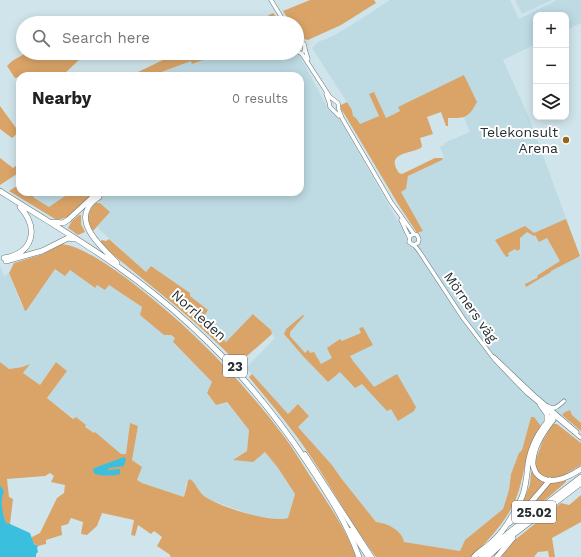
<!DOCTYPE html>
<meta charset="utf-8">
<style>
body{margin:0;font-family:"Work Sans",sans-serif;background:#f6f6f6;color:#222}
.controls{position:absolute;right:12px;top:12px;display:grid;overflow:hidden;border-radius:8px;box-shadow:0 2px 10px #0003}
.controls button{width:36px;height:36px;display:grid;place-items:center;padding:0;border:0;border-bottom:1px solid #e0e0e0;background:#fff;color:#222;font:20px sans-serif}
.list{margin:0;padding:0;list-style:none}
h2{display:flex;justify-content:space-between;align-items:center;height:52px;margin:0;padding:0 16px;font-size:17px}
h2 small{font-size:13px;font-weight:400;color:#767676}
.icon{flex:none;width:22px;height:22px;fill:none;stroke:currentColor;stroke-width:2;stroke-linecap:round;stroke-linejoin:round}
.map{position:relative;flex:none;width:581px;height:557px;overflow:hidden}
.search{position:absolute;background:#fff;box-shadow:0 2px 10px #0003;left:16px;top:16px;width:288px;height:44px;display:flex;align-items:center;gap:10px;box-sizing:border-box;padding:0 14px;border-radius:22px;color:#767676;font-size:15px}
.panel{position:absolute;background:#fff;box-shadow:0 2px 10px #0003;left:16px;top:72px;width:288px;height:124px;border-radius:12px}
.map>svg:first-child{display:block}
</style>
<div class="map">
<svg width="581" height="557" viewBox="0 0 581 557">
<rect width="100%" height="100%" fill="#d0e5eb"/>
<path fill="#bedae3" d="M390,0h120l9,19 38,-19h24v23l-15,7v-15h-30v29l-33,16 27,60 51,139v164l-9,-8 -2,-5 -5,2 -17,19 -11,-9 -3,-5h-3l-9,33 -11,24 -2,16 -6,19 -38,31 -5,11 -56,-9 -21,-19 -7,-1 -35,-44 -9,-13 -34,-38 11,-12 -11,-11 -10,10 -42,-46 29,-30 -3,-4 -1,-4 -17,-16 -28,28 -23,-24 5,-8 -18,-14v-3l-39,-27 -5,6 -47,-43 -1,-3 12,-14 -20,-18 -25,20 -24,-8 -14,-14h273v-116h-149l40,-15 2,3 30,-11h72l5,3 15,28 11,21 5,7 8,6 64,112 3,9 17,-8 -22,-39 5,-3 2,-13 35,-18 1,-1 -4,-10 4,-2v-2l26,-11 -6,-14 5,-3 -4,-40 -67,32 2,4 -14,7 -12,-25 -4,1 9,22 -19,8 -4,-6 -3,-2 -1,-6 -40,-62 6,-6 15,-6 20,-12z
M515,0h37l-30,14z
M0,266l4,10 5,-3 12,31 5,7 29,-42 15,1 24,18 3,-3h12l33,22 29,28 4,3 -2,5 39,39 -5,12 9,11 10,-3 23,28 -2,21 -13,8 31,-7 13,16 17,26 -7,24 -5,1h-7l-23,-4 -43,-15 -6,-4 -12,-15 -6,3 -2,13 -42,-14 -5,-3 5,-13 -10,-7 6,-34 -8,-2 -4,31 -5,-1 -26,-21h-1l-9,-6 1,-2 -11,-8 -1,2 -27,-21 20,-27 -11,-9 -16,23 -17,-12 6,-8 -21,4 -8,-7z"/>
<path fill="#daa468" d="M310,0h64l2,3 -35,22 -33,15 -8,-2 -3,-5v-10h-6l-8,-12z
M273,13l7,10h-25z
M26,53h54l2,4 -20,19c-16,0 -33,-2 -47,2l-8,-12 5,-5z
M186,53h37l-31,11 -1,-3 -40,15h-12l-1,-4 25,-12z
M464,75l13,27c-9,16 -10,16 -29,16v8h-2l-5,-14 -14,5 6,17 -13,4 2,8 -1,2c-12,6 -36,5 -22,25l3,1 33,-16h8l-1,2 -34,16 -2,13 -5,3 22,39 -6,2 -19,-29 -53,-89 -4,-6v-4l6,-3 5,8 1,6 3,2 4,6 19,-8 -10,-22 5,-2 12,26 14,-7 -2,-4z
M0,106l19,26 -7,6 -12,-9z
M0,158l13,10 7,-5v9l-20,13z
M20,181v11h12l2,6 15,9 22,-15h19l2,4c-11,10 -21,25 -37,23l-46,-28 11,-7z
M96,203h4l10,9 -17,19c-9,-9 -5,-21 3,-28z
M79,215h2v9l4,8 -7,3 -10,-7 4,-7z
M566,219l14,37 -29,15v1l-25,15 -1,-3 12,-6 1,-3 22,-14 -13,-23 -8,4 -4,-7 -1,1 -7,-4 -7,6v11l-3,2 -2,-2 -7,4 1,3 -3,1 -11,-17 30,-14 9,7z
M109,239l37,33 5,-6 39,27v3l18,14 -5,8 23,24 27,-28 18,16 1,4 -34,30c-40,-43 -88,-78 -133,-116l-5,-6 2,-2 4,1z
M61,244c20,1 53,25 69,37 58,44 109,96 153,154 10,13 18,27 27,41 17,26 35,51 46,81h-185l-2,-3 -12,-8 5,-9 -8,-6 -3,3 -13,-9 -3,11 -4,-1 3,-15 -32,-7 -5,13 -10,9 -6,-1 2,-12 -12,-4 -3,6 -7,2 1,9 -16,5v4l-8,2c-4,-2 -7,-4 -6,-9l8,-4 17,-35 7,-5 1,-8 -14,-3 3,-6 -4,-3 -5,3 -38,3 2,18 4,2 -3,25h-4l-5,-14 1,-21 -2,-4v-123l9,7 13,-2 8,-3 -7,9 17,12 16,-23 11,9 -20,27 26,21 3,-2 10,8 -1,2 9,6 1,-1 26,22h5l4,-31 8,3 -6,34 10,7 -5,13 5,3 42,14 4,-16 2,-2c7,5 9,15 17,19 14,9 64,25 81,20l7,-24 -17,-26 -13,-16 -12,10 -20,-2 14,-9 2,-21 -22,-28 -11,3 -9,-12 5,-11 -39,-40 2,-4 -4,-3h-7l-24,-20 2,-8 -33,-22 -4,5 -8,-5 -2,3 -25,-18 -5,6 -10,-7 -29,42h-1l-16,-38 5,-10 29,-9z
M303,315l1,1 -14,16v4l15,17 3,-3 2,3 4,-1 7,12 11,-6 -5,-10 13,-9 2,2 19,-8 -2,-5 4,-1 10,18 -23,11 3,5 21,26 23,-13 19,33 -2,4 -16,10 -7,-12 -4,2 -25,-27 -7,4 -15,-16 -12,10 -25,-26 -19,-22 2,-5z
M252,374l36,40 10,-10 11,12 -11,11 34,38 9,13 35,44c11,1 26,8 28,20l56,9 5,-11 38,-31 6,-19 2,-16 8,-21 3,-3 9,-33h3l7,9c-15,21 -15,41 -22,64 -8,27 -28,47 -47,67h-96c-24,-32 -43,-67 -65,-100 -18,-28 -41,-54 -62,-80z
M570,410l2,5 9,8v8l-19,-16 3,-3z
M553,424h4l24,19v22l-17,10 2,7c-13,11 -38,34 -53,38l9,-15 8,-21 1,-11 12,-33z
M581,495v27l-29,16 3,19h-6l-1,-6 -10,1 -4,5h-33l15,-18 45,-36 8,2z"/>
<path fill="#3bbfde" d="M124,457l2,2 -2,7 -15,2 -1,2v1l2,-1 10,-1v5c-7,2 -16,2 -25,0l-2,-3 1,-3 3,-1z
M0,485l4,6c-4,10 -2,22 2,32l4,1 20,9 4,11 4,2 -1,2 1,4 -2,2v3h-36z"/>
<g fill="none" stroke-linecap="round" stroke-linejoin="round">
<defs>
<path id="secondary" d="M271,0l14,23
M297,44l5,-2 2,2 1,4 -1,3
M305,49l3,10
M297,51l5,3 28,43 8,6 1,7 3,8 49,84 23,32
M326,94l3,8 1,5 9,9
M401,220l8,17
M413,245l5,-2 1,-4 -2,-4 -3,-1 -4,2 -1,6 6,4 4,5 44,67 32,42 32,33 54,45
M494,357l40,38 43,37
M548,406c7,5 11,-1 16,-5"/>
<path id="primary" d="M305,454l67,103
M350,530l18,27"/>
<path id="highway" d="M0,191c39,25 79,48 117,75 75,53 139,119 190,196 20,30 40,61 52,95
M99,197c-4,3 -9,6 -11,11 -11,19 17,42 29,55
M53,222l10,1 5,-3 28,-26
M4,258c30,-5 35,-30 16,-51
M6,261l36,-10 26,-13 6,1
M540,404l7,10v7
M553,420c-9,11 -19,26 -20,41 -1,5 1,8 3,12 11,15 33,4 45,-4
M509,523l12,-9 29,-34
M474,557c5,-6 13,-10 19,-16 12,-11 22,-29 29,-44 4,-10 5,-22 6,-33 3,-20 12,-34 25,-49
M481,557l26,-23 74,-57
M487,557l23,-20 71,-54
M497,557l16,-19"/>
</defs>
<use href="#secondary" stroke="#63757a" stroke-width="4.5"/>
<use href="#primary" stroke="#63757a" stroke-width="5"/>
<use href="#highway" stroke="#63757a" stroke-width="6"/>
<use href="#secondary" stroke="#fff" stroke-width="3.5"/>
<use href="#primary" stroke="#fff" stroke-width="4"/>
<use href="#highway" stroke="#fff" stroke-width="5"/>
</g>
<circle fill="#9a641d" stroke="#fff" stroke-width="1.5" cx="566" cy="140" r="4"/>
<g text-anchor="middle" stroke-width="4" stroke-linejoin="round" paint-order="stroke">
<g fill="#fff" stroke="#676d6f" stroke-width="1">
<rect x="223" y="355" width="24" height="22" rx="3"/>
<rect x="512" y="501" width="44" height="22" rx="3"/>
</g>
<g font-size="13" font-weight="bold" fill="#262e31">
<text x="235" y="371">23</text>
<text x="534" y="517">25.02</text>
</g>
<g font-size="14" fill="#262e31" stroke="#fff" text-anchor="end">
<text x="558" y="137">Telekonsult<tspan x="558" dy="16">Arena</tspan></text>
</g>
<g font-size="14" fill="#262e31" stroke="#fff">
<text transform="translate(471 307) rotate(55)" y="5">Mörners väg</text>
<text transform="translate(199 315) rotate(42)" y="5">Norrleden</text>
</g>
</g>
</svg>
<div class="controls">
<button>+</button>
<button>−</button>
<button><svg class="icon" aria-label="layers" viewBox="0 0 24 24"><path d="M12 4l9 5-9 5-9-5zM3 14l9 5 9-5"/></svg></button>
</div>
<div class="search"><svg class="icon" aria-label="search" viewBox="0 0 24 24"><circle cx="10" cy="10" r="6"/><path d="M15 15l6 6"/></svg>Search here</div>
<section class="panel">
<h2>Nearby<small>0 results</small></h2>
<ul class="list">
</ul>
</section>
</div>
